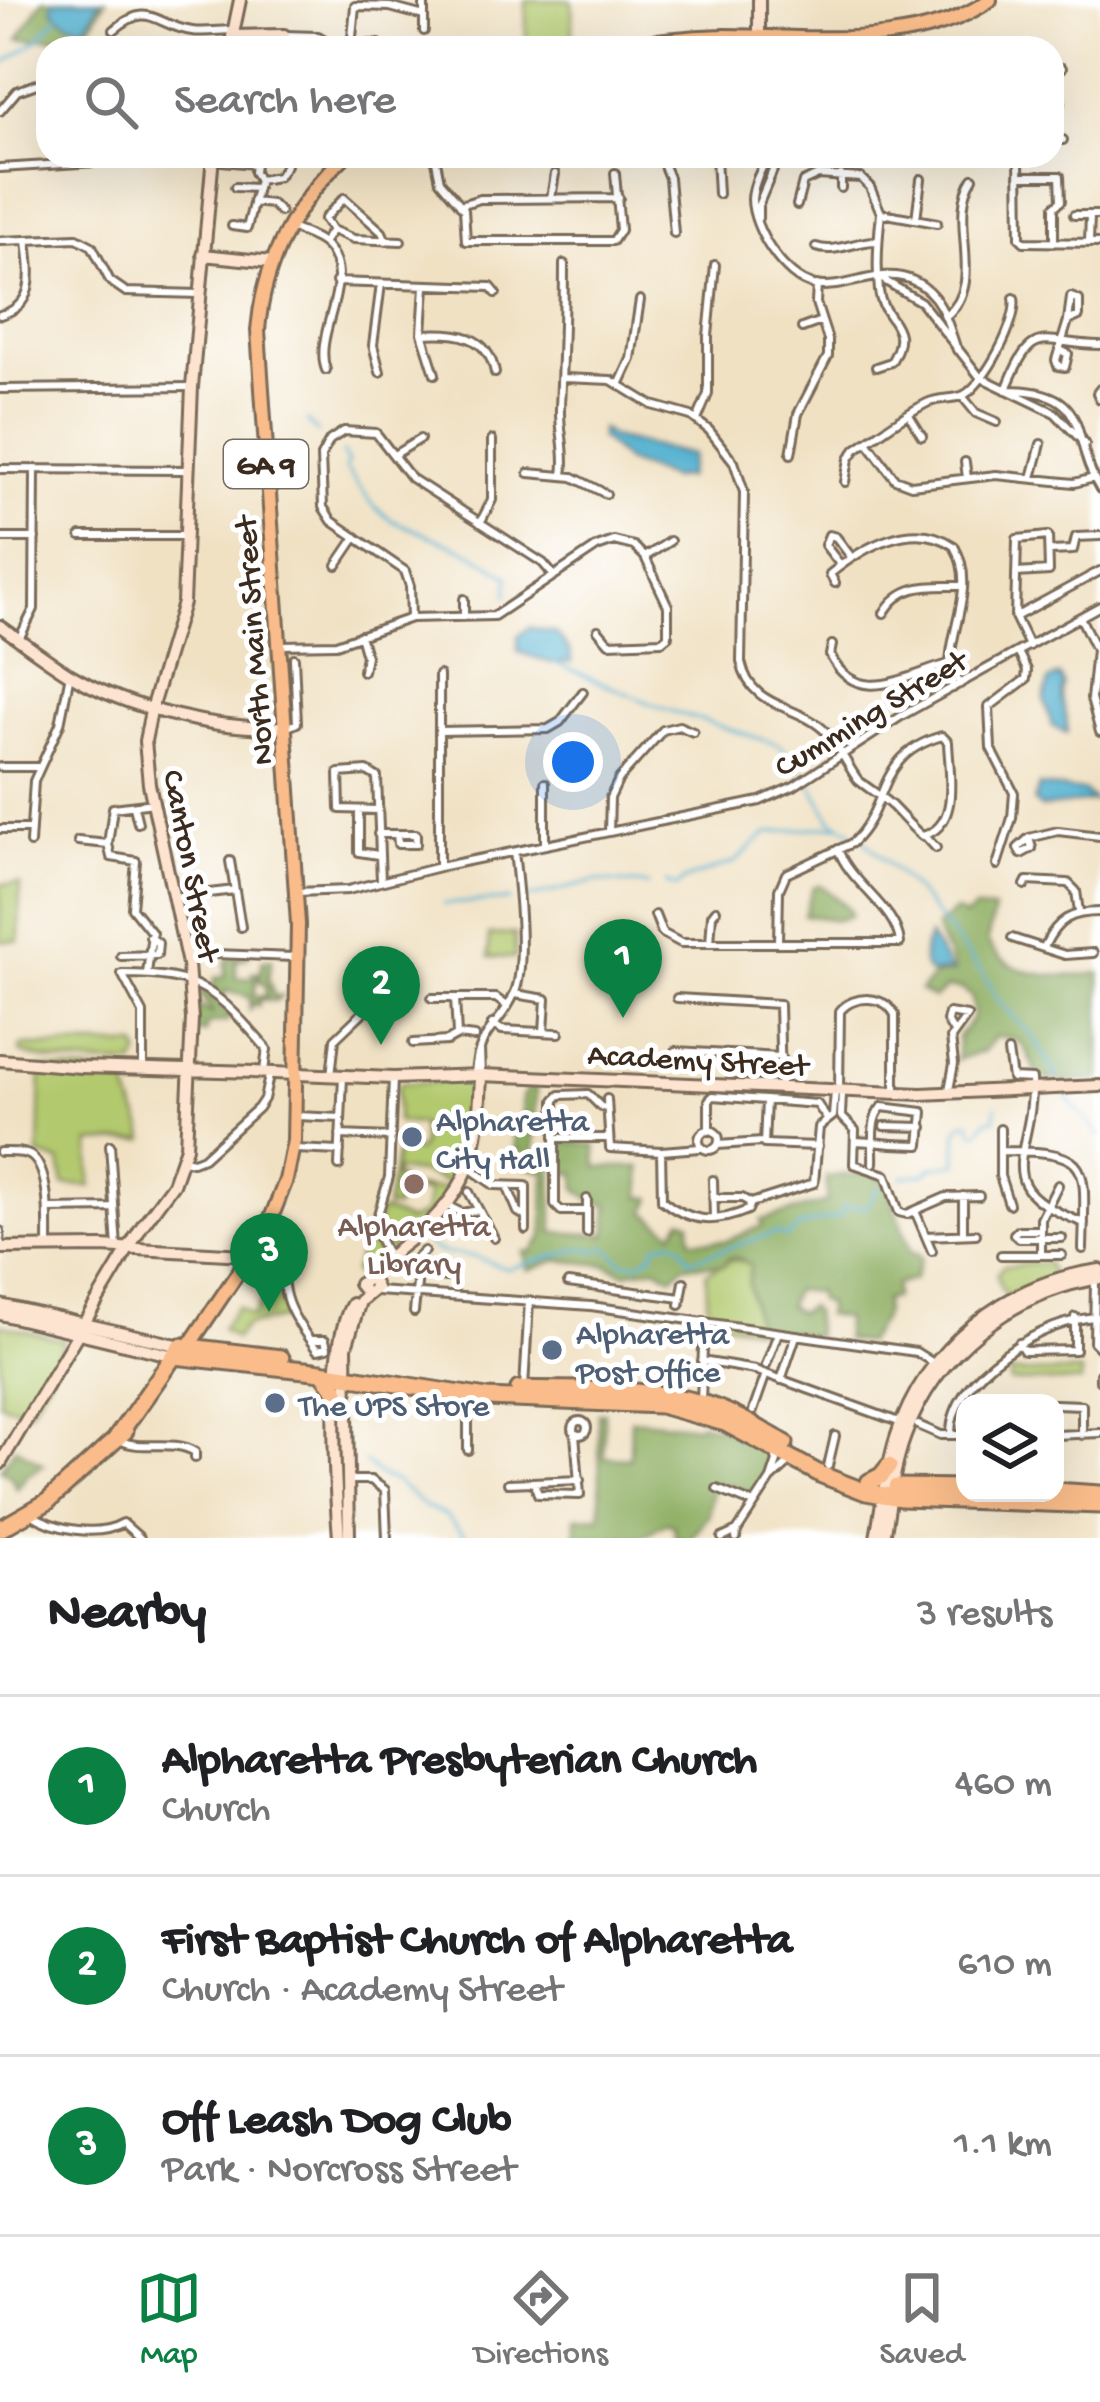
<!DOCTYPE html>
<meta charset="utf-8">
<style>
body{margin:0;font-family:"Gochi Hand",sans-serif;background:#f2f2f2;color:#202124}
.controls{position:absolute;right:36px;bottom:36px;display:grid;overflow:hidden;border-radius:24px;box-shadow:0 12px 48px #0002}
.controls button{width:108px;height:108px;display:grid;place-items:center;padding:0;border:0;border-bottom:3px solid #e0e0e0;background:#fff;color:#202124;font:60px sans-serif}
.you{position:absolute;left:573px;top:762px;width:42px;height:42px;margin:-30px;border:9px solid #fff;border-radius:50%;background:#1a73e8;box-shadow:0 0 0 18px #1a73e833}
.badge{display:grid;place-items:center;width:78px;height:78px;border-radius:50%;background:#0b8043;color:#fff;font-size:39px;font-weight:700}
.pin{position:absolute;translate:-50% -99px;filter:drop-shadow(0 3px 6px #0008)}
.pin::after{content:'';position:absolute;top:63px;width:42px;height:36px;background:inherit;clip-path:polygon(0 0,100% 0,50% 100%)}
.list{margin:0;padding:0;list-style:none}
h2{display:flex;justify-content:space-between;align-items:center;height:156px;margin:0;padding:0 48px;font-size:51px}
h2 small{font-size:39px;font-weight:400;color:#757577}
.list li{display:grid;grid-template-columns:78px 1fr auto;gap:36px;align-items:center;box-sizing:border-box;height:180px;padding:0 48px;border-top:3px solid #e0e0e0}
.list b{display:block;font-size:45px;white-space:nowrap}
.list p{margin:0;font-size:39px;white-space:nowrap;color:#757577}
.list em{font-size:39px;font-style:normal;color:#757577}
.icon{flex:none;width:66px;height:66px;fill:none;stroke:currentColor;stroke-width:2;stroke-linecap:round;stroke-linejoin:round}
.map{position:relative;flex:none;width:1100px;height:1538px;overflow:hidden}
.search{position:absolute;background:#fff;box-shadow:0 12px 48px #0002;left:36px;right:36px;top:36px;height:132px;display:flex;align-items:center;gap:30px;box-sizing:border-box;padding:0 42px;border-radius:36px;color:#757577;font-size:45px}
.sheet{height:696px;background:#fff}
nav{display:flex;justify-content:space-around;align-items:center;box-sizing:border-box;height:168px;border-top:3px solid #e0e0e0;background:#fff;font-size:33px;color:#757577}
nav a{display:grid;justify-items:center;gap:6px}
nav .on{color:#0b8043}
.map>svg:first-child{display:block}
</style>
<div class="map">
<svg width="1100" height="1538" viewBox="0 0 1100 1538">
<rect width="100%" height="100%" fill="#fff"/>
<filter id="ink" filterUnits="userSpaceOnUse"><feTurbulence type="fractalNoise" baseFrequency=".00833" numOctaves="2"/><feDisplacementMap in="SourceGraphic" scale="24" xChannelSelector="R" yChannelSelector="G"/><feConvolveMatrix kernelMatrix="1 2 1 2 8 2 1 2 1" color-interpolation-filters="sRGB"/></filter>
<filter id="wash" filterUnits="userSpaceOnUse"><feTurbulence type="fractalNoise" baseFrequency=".004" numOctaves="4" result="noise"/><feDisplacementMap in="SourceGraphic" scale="48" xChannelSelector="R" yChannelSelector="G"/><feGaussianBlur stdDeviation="2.7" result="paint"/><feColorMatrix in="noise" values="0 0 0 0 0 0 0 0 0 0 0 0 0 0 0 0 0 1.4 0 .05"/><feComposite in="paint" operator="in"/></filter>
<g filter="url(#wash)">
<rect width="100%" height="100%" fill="#f0e1c3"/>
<path fill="#b2c96e" stroke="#767a46" stroke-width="3" d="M526,0h46l1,48h-47z
M0,884h20l-1,57h-19z
M515,934v24l-26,-1v-22z
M21,1046h116l3,8 -6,11c-38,-1 -80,1 -114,-13z
M41,1068l84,7c1,24 20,46 20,65l-55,3 1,43 -27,-1 -4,-23 -21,-7z
M469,1081c2,32 0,78 -16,104l-31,-12 -27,-2v8h5l-6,10 2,19 -10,-1 11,-57 21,1 4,-8 -2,-19 -23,-2v-34l4,-5z
M416,1188l37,1 -11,17 -53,44 -12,-17 2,-20 5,-2 24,10 16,-7 4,-22 -12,-1z
M369,1227l11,33 -11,13 -11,3 -5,-4z
M732,1260l18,3 8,66 -50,-10 -2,-46z
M1047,1263l6,15 -45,19 -8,-10 -3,-13 6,-8z
M269,1288h8l8,30 -40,8 -10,13 -14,-10 16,-22 15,10z
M0,1324l64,16 -16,40 -19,31 -29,-8z
M1081,1372v10h-71v-9z"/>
<path fill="#8dad61" stroke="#646c40" stroke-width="3" d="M43,0h63l-23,38 -65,1z
M821,885l27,23 3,8 -14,4 -33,-5 9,-28z
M975,909l19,1 -7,31c21,39 75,37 113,32v107l-34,2 -29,-5c-9,-25 -13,-42 -42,-40l-11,14 -27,9 1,-23 15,-19 -1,-21 -10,-8 -16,-1 -12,11 -14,-8 13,-15 21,-4c-2,-17 -15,-27 -18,-45l19,-16 10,6z
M231,957h18l-13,4v17h16l1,-6h5l-4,24h12v-10l-7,-6 4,-20 9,-1 -4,18 6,19h8l-7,5 -15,-2 -2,7 -4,-4 -4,7 -1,-12 -22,-6 -5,6 -9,-9 2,-10 10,-1 1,-16z
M203,991c14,8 16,14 27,24l-3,6 -20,3 -2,9 -11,-2 4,-8 -5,-7 3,-19 1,8 17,10 -14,-22z
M532,1082h4l-2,78 18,2 1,70 54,3 1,-31 -12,-1 -19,-13 -1,-17h-15l-2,-26 6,-6 31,5 1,21h44v30l11,1 -6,14 27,20 9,-13 8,3 1,18 35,1 36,-15 -1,-6 66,-18 -1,-25 44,-5 16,8 25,74h7l3,5 -7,20 -19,6 -1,13 -10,2v16l-18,27 -21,-3 -1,-22 -19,-3 2,-11 -10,-4v-8l-23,-2 -6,16 10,7 10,-6 5,5 3,24 -59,-8 -9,-44 2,-19 -12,-7h-10l-3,7h-40l-13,12 -17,-10 -30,6 -18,-8 -50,-5 -29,10 -4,-18h8l12,-16 1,-64 -20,-5 -3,-16 -7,-3 -1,-14 10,-2 -2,-35z
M604,1412v45l26,1 1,-39 66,7 3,-4 22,7 50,27 -4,20 -13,21 -21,-12 -21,-2 -4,32 -18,23h-16l-1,-12 -7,-4 -27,16h-64v-21l25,-1 -3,-103z
M15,1447l29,18 -17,10 -10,14 -7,-14 -9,-5z"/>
<path fill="#4eaecd" stroke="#446c76" stroke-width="3" d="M54,0h47l-15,26c-15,-1 -24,-6 -34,-17z
M601,429l10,8 81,18 -5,22 -16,1 -45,-16 -26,-24z
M529,627l27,6 14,18 2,11 -21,1 -33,-11v-16z
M1059,676l4,8c-6,19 6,30 4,49l-15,-7 -8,-26 5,-20z
M1039,786l45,5 10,10 -53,7 -7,-6z
M929,936l22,35 -22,3c-10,-13 -6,-24 0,-38z"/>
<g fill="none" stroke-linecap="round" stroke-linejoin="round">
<path stroke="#4eaecd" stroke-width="3" d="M0,65l37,-24 21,-25
M307,421l11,12
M342,453l6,8 -3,7 30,39 16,13 81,33 37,24 -2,18
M555,663l104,44 121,38 22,28
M811,784l21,36 21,12
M864,840l54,53 65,81 16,27 35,37 25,42
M666,883l10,4 8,-7 51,-18 32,-29 71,-8
M528,898l68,-17 52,4
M444,904l65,-4
M1065,1095l35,41
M902,1177l23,-3 8,-7 24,-4v-33l7,-8h7l2,9 5,2 9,-13 8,-1 1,-13
M429,1246l3,2
M435,1249l7,3
M444,1253l32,4 31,12 77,-21 10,3 13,-4 15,15 15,2 16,-10 3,-9 16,-5 9,5 9,15 85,-27 12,4 13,-11 41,-10 2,-9h24l12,-20
M365,1463l15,13 16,6 29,25 20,8 22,23"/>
</g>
</g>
<g filter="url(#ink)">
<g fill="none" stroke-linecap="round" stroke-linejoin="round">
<defs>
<path id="street" d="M424,16v15
M114,30c36,-30 40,-5 78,1 13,2 28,-1 42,-1
M284,35l34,1 20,12
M351,44h28l3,4
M351,48l4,-42 35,1 34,9v-10
M1052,68h10
M1052,103h9
M0,111l17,-20 31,-11
M1052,140h11
M256,156l-2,16 5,8 19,-3 8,-12v-9
M435,156l5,25 24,28 2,32h147l7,-11 -5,-57
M660,156l9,22 5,55
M716,156l2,38
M768,156c-7,14 -15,27 -16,43 0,29 32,80 62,86 34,6 67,-20 100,-4 28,13 34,43 43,69
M1019,156l1,82 4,4 76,1
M0,168l177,-11 78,7
M1019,176h41l1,25 -7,6v36
M235,187l22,1
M841,188v-13
M551,198l4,-24
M253,202l19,2 8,8
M460,205l20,-6 139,-1
M797,205l6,-23 15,-7 43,3 9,9 11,26c-3,26 -5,52 -2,78 3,31 35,33 12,71l-15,5
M881,213l56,10
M1074,215h23
M758,218v-12l21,-50
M916,219l5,-40
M232,226l15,2 12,-48
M291,228c11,5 27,9 35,18 33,33 -14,87 0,124
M332,230l-8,-11 20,-21 38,34 4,9
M0,241l77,-3 15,8 18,35 16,11 74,2
M1089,242l1,-27
M323,243l9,-13 22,9 47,2
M816,247c20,7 40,-7 62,-6
M882,279l39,23 59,75 75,36 30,31
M336,282l155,5 5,6
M425,286l-3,47 13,41
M1071,297l8,3v16l-11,5z
M0,315c38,-10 30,-44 27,-75
M946,316c42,-33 0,-97 27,-138
M802,328l19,-7
M423,334c33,-2 65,0 72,39
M1060,350l8,4 -3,13 -7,-1 -2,-6 12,-39
M380,372l-7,-27 8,-61
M564,378l47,2 41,25 39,11 18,14 25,32 10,30 -3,170c10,48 56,41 85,70 13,13 21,33 32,48 11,9 23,16 34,26 10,10 19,21 30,30 39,-10 27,-63 26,-94l-6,-6c-69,20 -50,69 -90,107l-66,31 -7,16 -1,53
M620,383l11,-24 9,-59
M0,389l192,-2
M1100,389l-3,4 3,6
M1006,390c27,-70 35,-46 94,-45
M1010,390c85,1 58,47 90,99
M962,396l14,17 21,9
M909,415l13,21
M697,420l11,-26v-58l7,-71
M868,443l27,36 16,6 85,-10 78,8 20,-5
M791,454l7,-40 30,-58v-16l-12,-37 1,-18
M394,455l26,-16
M965,462l2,16
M0,469l188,1
M529,473l44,4 33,17
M563,475c4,-23 -4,-44 -3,-67 2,-48 4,-95 4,-144
M1032,478l9,-34
M845,482l4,-23 7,-10c23,-15 47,-34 71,-46 12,-6 26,-3 37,-8 21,-11 55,-75 50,-97
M480,523l12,-23v-60
M81,536h104
M0,538h35
M1050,551l23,-1 3,-13 24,-1
M645,557l25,-16
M839,563l-14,-18 4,-10 7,2 16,21
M337,565l19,-28
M1016,573l33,-2 -1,-35 -31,3 -2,78 14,29
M835,583l-5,-9c32,-26 83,-57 124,-28 27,47 -15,94 -1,142
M464,599v18
M884,613c18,-31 47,-27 78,-27
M1015,617l85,-46
M1080,617l16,33 -5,49 9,33
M411,618l-1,-32 -5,-15 -73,-50 -9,-14 -2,-51 9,-16 14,-9 32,2 35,45 132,85 11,13
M360,635l6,21 -3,15
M19,639l15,-30 1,-140
M282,645l54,-1 75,-26 83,-2 103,-69 17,-6 20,5 11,11 23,49v30l-6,5 -53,2 -11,-13
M832,645l-2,10c27,54 76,20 119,9
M949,664l11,20
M439,675v192
M288,727l9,-4 -3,-65
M439,731l109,-2 12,-7 23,-30
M0,767h39
M545,783v62
M134,807l4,16
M359,810v42l19,3
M378,810l-38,-1 -1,-36 28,-2 10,6 4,104
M0,829h30
M609,832l1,-34 9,-19 44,-49 16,-4 14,6
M378,834h38v10h-18l-1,-10
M925,836l11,12
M1029,838l29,-7 42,5
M1029,838l3,10 -11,6 -3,-6z
M78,841l30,3 5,-36 41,-5
M30,843l4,-62 26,-57 10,-50
M108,844l3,13 25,4 -4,47 20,25 -5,41
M230,861l11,66
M997,865l15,-47 2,-25 -23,-45 -2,-41 37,-28 1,-9 -9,-18
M1025,885l2,-4 41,2 8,8 3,21
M297,892l51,-2 91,-23 321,-66 34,-15 109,-71 197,-109
M174,897l61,-7
M655,915l7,18 19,10h219c-3,-35 -50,-59 -62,-94
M1012,938l53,17 28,-2
M710,943l2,-28 4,-5
M1045,945c13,-26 26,-33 55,-33
M188,953l106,4
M121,956l36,-1 1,-12 -8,-6
M515,994l31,5 -2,33
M432,998h64l11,8
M455,998l2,37 18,2
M677,998l102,6 2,85
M492,1024l10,6 57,3
M413,1043l34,-2 9,-5
M480,1049l1,26
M676,1051l105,6
M1008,1052l4,26 20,1c3,77 -50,107 52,144
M143,1069v-56l-21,-39c79,0 94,16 145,75l-3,22
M475,1075c2,-46 27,-49 40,-83 12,-30 3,-107 -1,-140
M331,1076l4,-37 67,-64v-9
M839,1090l1,-79c14,-17 45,-16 55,4v78
M949,1090l5,-26 -3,-26 16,-22 -18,-3 -2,8 6,10
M842,1093l-1,23 14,14 -1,34 32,11 13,37 8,2 39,-17 33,-1
M607,1099l3,49 51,3 39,-3
M766,1101l-2,43 54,2
M297,1116l44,2
M884,1126l39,1
M1000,1129v47l9,28
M699 1140a10 10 0 1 1 20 0a10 10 0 1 1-20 0Z
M709,1131v-31l4,-4 104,8 10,15
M340,1135l51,2
M555,1138h53
M855,1141l17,1c15,2 31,3 46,3h2l3,-33 -41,-5c-13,12 -8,39 -9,56
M110,1145l7,103
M718,1145l44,-3
M295,1149l45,2
M661,1151l1,49c28,23 53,24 86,10l3,-7
M1000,1151c95,0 85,12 83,98
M0,1152c8,0 24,-1 31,4 20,15 17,68 17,91
M183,1160l10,2 10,-4 55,-50 6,-9 5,-23
M339,1166l4,-90
M468,1167l26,18 32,1v31l-8,-5 -11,-26
M713,1180l1,39
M469,1192l25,46
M963,1196v38
M713,1198h29l9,5 63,-20 5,-56 14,-11 2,-25
M587,1199v34
M448,1206l14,7 16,-3
M48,1209l65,-1
M587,1211h-26l-6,-6v-105l5,-5 28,-1 13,13 6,1
M915,1211l17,40
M526,1230v-13
M1040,1230h-22l-4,4 4,4h44
M0,1231l1,17
M283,1232c-1,61 -3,68 34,118l10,-2 -2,-8h-15
M926,1236l50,-2
M256,1251h27
M1001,1255h61
M1041,1255v-36l17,-34
M389,1258l-15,-30 15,-51 4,-99
M410,1263l9,10 28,4
M402,1272l22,-21
M1095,1280l-1,62 6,6
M568,1283l113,15
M377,1291l214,15 325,46 19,12
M680,1305l4,-23
M414,1312l4,-38
M1019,1343l5,8 51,-1v-33
M702,1361l53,9 141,51 8,-2
M766,1365l12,-32
M1100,1374v7
M781,1380l15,-44
M524,1388l5,-87
M701,1401l3,-80
M1055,1404l27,1v30
M753,1411l13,-37
M573 1428a7 7 0 1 1 14 0a7 7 0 1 1-14 0Z
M918,1425l23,10h24
M951,1435c-2,-59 95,-118 149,-118
M1055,1435l45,-2
M120,1440c21,12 52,-2 75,12v6
M468,1450v-51
M828,1466l7,-30
M771,1479l6,-18 -2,-6
M350,1480h21l14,10 2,48
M508,1483l72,-3
M534,1483l4,11 42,1 -5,-61
M717,1489l37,15
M31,1514c23,15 66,24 92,9l17,15
M722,1538l15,-7
M736,1538l1,-7 34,-52 20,-18"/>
<path id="secondary" d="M232,36l52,-1
M759,41v-41
M230,48l10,-48
M203,255l69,7
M0,626c23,16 45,33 69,48 59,35 148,57 216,53
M0,1060l81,7 174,5
M250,1072l143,6 88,-3 440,19 179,-8
M0,1248l102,-1 143,8
M367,1277c14,-7 22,-21 35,-31 68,-52 76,-87 79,-171
M0,1305l181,41
M0,1314l174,42
M0,1464l142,-238 31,-42 13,-37 6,-128 -4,-55 -39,-180 -4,-43 7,-35 31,-103 9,-216 21,-231
M339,1538c-4,-54 -13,-189 13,-234
M349,1538l-3,-191 14,-46 16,-13 -6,-11 -11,7 8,10
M876,1538c6,-33 10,-68 20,-100 29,-91 110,-156 204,-168
M884,1538c6,-33 9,-70 21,-102 31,-85 107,-144 195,-158"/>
<path id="primary" d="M612,48c37,-7 74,-11 112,-12 88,0 190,16 266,-36
M188,1347l78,-116 20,-51 8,-39 4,-217 -40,-594c6,-70 36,-126 87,-174"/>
<path id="highway" d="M174,1356l140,15 173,27 173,7 65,18 97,52 44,17 35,6 199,7
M322,1372l15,19
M519,1389c62,2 129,-3 189,16 27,9 52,24 77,38
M117,1437l64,-91 100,12
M869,1482l12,-6 8,-10
M896,1487l69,1
M1055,1491l45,3
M0,1529l47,-27 78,-71"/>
</defs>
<use href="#street" stroke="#7a6a58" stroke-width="12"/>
<use href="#secondary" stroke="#7a6a58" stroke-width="16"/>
<use href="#primary" stroke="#7a6a58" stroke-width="18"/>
<use href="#highway" stroke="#7a6a58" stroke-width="21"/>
<use href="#street" stroke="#fff" stroke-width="6"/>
<use href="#secondary" stroke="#fde4d0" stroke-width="10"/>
<use href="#primary" stroke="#f9bc8a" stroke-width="12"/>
<use href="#highway" stroke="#f9bc8a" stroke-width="15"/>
</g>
</g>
<g fill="#5c6f8a" stroke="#fff" stroke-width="4.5">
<circle cx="412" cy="1137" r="12"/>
<circle cx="552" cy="1350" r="12"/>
<circle cx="275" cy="1403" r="12"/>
</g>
<circle fill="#8d6e63" stroke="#fff" stroke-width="4.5" cx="414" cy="1184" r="12"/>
<g text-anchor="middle" stroke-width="10" stroke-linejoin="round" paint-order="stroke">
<rect fill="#fff" stroke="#766a62" stroke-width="3" x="224" y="440" width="84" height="48" rx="9"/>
<g font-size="30" font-weight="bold" fill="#3b2a1e">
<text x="266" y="474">GA 9</text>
</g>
<g font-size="33" fill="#3b2a1e" stroke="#fff">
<text transform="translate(251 641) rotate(-94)" y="12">North Main Street</text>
<text transform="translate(869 711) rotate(-31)" y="12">Cumming Street</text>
<text transform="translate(194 865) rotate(79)" y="12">Canton Street</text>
<text transform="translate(698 1057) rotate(3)" y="12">Academy Street</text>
</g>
<g font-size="33" fill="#4e5e75" stroke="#fff" text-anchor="start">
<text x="436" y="1130">Alpharetta<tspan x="436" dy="38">City Hall</tspan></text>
<text x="576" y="1343">Alpharetta<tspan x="576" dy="38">Post Office</tspan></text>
<text x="299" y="1415">The UPS Store</text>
</g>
<g font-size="33" fill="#785e54" stroke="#fff">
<text x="414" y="1235">Alpharetta<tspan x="414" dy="38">Library</tspan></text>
</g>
</g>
</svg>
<div class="controls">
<button><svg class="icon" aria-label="layers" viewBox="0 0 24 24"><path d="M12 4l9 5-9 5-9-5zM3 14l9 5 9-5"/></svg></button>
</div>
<div class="you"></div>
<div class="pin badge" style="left:623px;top:1018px">1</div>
<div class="pin badge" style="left:381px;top:1045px">2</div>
<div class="pin badge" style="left:269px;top:1312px">3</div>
<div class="search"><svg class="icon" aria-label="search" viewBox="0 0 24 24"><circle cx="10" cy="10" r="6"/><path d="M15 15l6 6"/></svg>Search here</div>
</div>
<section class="sheet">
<h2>Nearby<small>3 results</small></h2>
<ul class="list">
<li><span class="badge">1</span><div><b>Alpharetta Presbyterian Church</b><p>Church</p></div><em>460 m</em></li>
<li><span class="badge">2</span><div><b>First Baptist Church of Alpharetta</b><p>Church · Academy Street</p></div><em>610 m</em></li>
<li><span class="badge">3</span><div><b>Off Leash Dog Club</b><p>Park · Norcross Street</p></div><em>1.1 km</em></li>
</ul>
</section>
<nav>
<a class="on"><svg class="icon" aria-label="map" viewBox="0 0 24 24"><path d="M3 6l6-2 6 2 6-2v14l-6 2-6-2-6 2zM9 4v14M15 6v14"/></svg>Map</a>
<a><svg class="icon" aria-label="directions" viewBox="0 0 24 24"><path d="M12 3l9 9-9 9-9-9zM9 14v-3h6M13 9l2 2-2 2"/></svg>Directions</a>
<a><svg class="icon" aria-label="saved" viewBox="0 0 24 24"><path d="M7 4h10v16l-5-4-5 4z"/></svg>Saved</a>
</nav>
